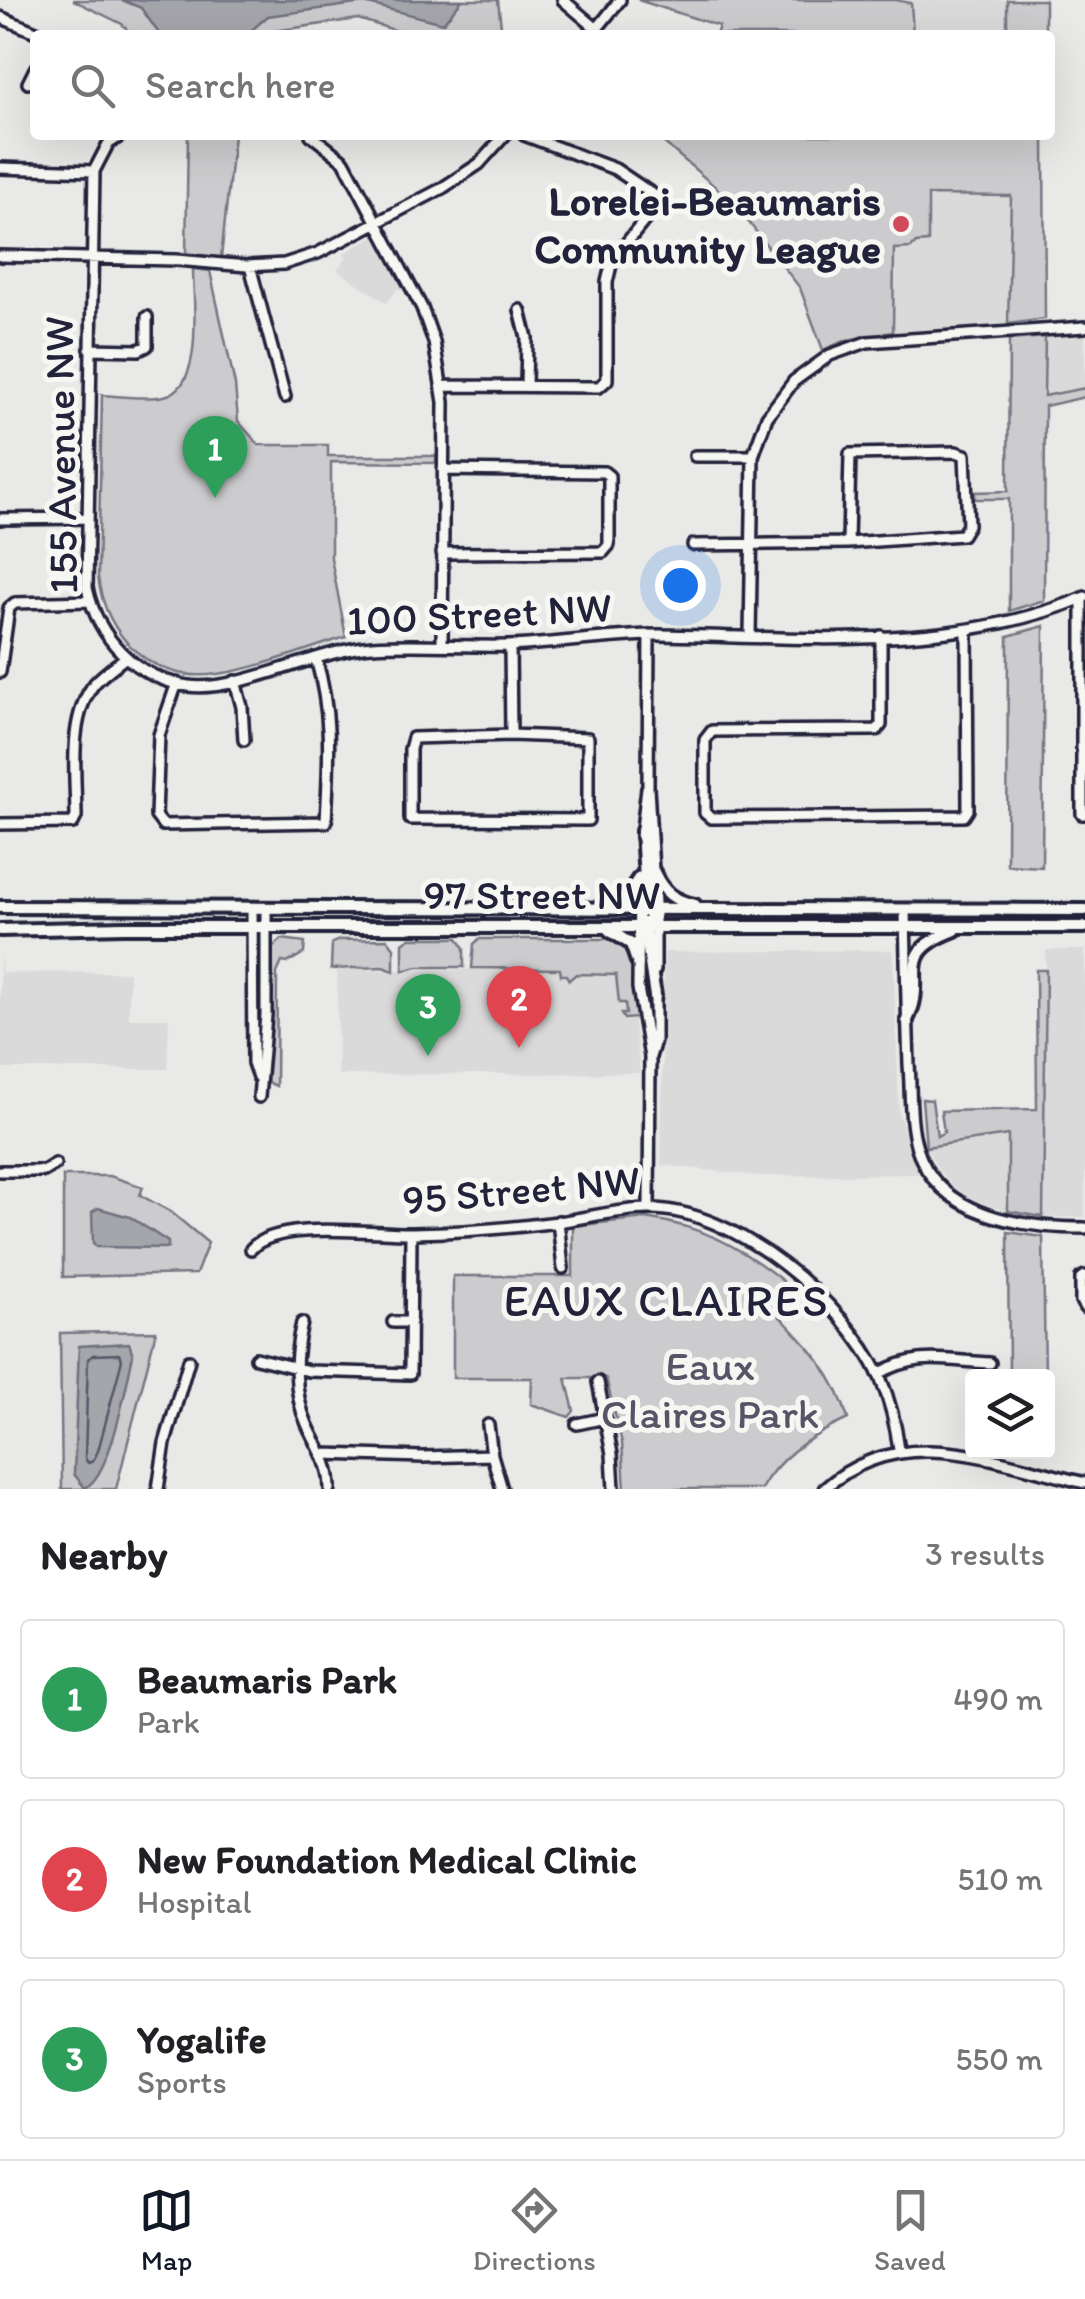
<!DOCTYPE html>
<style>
body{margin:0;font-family:Itim,sans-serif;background:#f2f2f2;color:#202124}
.controls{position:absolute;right:30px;bottom:30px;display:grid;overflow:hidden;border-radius:10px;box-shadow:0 10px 40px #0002}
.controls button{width:90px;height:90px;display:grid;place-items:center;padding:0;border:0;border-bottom:2px solid #e0e0e0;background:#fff;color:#202124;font:50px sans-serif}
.you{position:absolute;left:680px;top:585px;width:35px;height:35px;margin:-25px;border:8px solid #fff;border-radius:50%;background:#1a73e8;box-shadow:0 0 0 15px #1a73e833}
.badge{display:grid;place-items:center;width:65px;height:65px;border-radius:50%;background:#111827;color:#fff;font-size:32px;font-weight:700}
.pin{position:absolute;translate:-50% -82px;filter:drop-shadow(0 2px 5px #0008)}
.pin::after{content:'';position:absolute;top:52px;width:35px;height:30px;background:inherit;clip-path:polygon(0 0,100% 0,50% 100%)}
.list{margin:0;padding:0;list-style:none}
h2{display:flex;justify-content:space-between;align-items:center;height:130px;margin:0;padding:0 40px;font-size:42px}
h2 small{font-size:32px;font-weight:400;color:#757577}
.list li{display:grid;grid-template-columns:65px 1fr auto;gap:30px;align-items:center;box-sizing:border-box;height:160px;margin:0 20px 20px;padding:0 20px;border:2px solid #e0e0e0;border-radius:10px}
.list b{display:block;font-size:38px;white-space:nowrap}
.list p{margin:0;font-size:32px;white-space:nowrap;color:#757577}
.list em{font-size:32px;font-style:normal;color:#757577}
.icon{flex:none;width:55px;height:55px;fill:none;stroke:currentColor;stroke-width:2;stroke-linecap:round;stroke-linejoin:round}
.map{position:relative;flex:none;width:1085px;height:1489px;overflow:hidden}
.search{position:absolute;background:#fff;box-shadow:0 10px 40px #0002;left:30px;right:30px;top:30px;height:110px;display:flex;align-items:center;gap:25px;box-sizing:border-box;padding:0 35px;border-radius:10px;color:#757577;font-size:38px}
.sheet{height:670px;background:#fff}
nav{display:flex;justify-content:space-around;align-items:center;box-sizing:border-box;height:140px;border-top:2px solid #e0e0e0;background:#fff;font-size:28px;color:#757577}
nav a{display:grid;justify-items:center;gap:5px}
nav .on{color:#111827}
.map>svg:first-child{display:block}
</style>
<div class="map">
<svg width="1085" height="1489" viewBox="0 0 1085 1489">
<rect width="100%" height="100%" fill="#e9e9e7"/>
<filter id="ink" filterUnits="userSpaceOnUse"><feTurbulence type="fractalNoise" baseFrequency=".01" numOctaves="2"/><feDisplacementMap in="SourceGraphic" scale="20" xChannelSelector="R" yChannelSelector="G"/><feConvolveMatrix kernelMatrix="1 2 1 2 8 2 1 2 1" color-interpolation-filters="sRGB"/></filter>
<g filter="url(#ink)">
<path fill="#dadada" d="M895,0h112v35h-94l-2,-32z
M927,195l84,1 -3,128 -115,8v-84h18z
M376,235l33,59 -11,-6 -11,15 -50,-33 9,-12 -2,-5z
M1085,334v54l-41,9 1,-60z
M893,950l6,163 19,61 -160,2 -97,-11 3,-213z
M1046,950h39v267h-41z
M0,951l2,22 127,-1v46h40l-2,51h-167z
M628,969l12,104 -302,2 -1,-105z
M1009,1134l-1,77 -32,-10 -22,-13 -16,-19 -12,-22z"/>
<path fill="#ccccce" stroke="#777784" stroke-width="2.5" d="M73,0h425l4,35h-91l-53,-16 -84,12 -2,4h-140l-10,-11z
M638,0h257l16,3 2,32h-197l3,-9z
M1007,0h38v35h-38z
M188,135h46l-13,123 -35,-5z
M655,135h389l1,184 -37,5 3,-128 -83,-1v47l-12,1 -5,5 -17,1 -1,83 -46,8 -24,10 -23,-62 -67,-86z
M193,269l17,2 25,114 3,36 21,24h69v11h108v7l-105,-1v96l15,79c-40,12 -89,32 -129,37 -63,10 -112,-37 -119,-97l4,-182c19,1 43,5 62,1 41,-8 29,-94 29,-127z
M1045,337l-1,59 41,-8v9l-40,9 -1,194 -35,11v-112h-34v-7l33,-1 1,-151z
M1044,626l-2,241 -35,-2 1,-229z
M410,938h48l6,10v19h-47l-14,4v-28z
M282,939l23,3 -1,11 -17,10 -5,-1 -5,11 -1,113 -11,-5 5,-131z
M387,939l7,9v23l-11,-4 -52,2 1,-26 7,-3z
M479,939h132l15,5 6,12 4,62 -12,1 -3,-5h5l-1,-11h-6l-3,-28 -40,-1 -7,6 -3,-5h-5l-1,-6 -88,-1 2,-24z
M1036,970h10l-3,247 -35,-6v-76l-82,12 -4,-48 10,1 5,36 7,-4 -3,-21 96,-2z
M63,1176h47l33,11 -3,8 31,17 37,31 -12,31 -133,3z
M646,1218c58,9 91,27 137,63l-17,21c36,38 67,65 82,117 -34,15 -69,37 -87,70h-136l-3,-46 -16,-65h-40l8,33 -5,6 -38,-13 1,-26h-79v-102h120v-50z
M1008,1232l35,5 2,139h-36z
M156,1331l-40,158h-54l-2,-156z"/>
<path fill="#a5a5ac" stroke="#71717f" stroke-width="2.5" d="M122,0h340l-19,23 -79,-20 -96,13 -22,19h-86l-19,-27z
M98,1208l32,9 38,25v6l-72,-1 -3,-4 -1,-31z
M129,1343l4,12c-7,30 -22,121 -48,133l-11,-14 5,-128z"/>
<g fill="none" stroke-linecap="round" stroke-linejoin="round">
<path stroke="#565668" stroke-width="2.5" d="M119,1354l3,6 -24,91 -5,10 -5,2 -3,-5 3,-99 5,-4z"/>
<defs>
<path id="minor" d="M563,0l34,29
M0,17l43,18
M592,35l28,-35
M28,83l7,-14
M122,135l-14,9 -14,27 -7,417c11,50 48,90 101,98 50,7 129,-36 184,-40 45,-3 91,1 136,0 51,-2 101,-11 151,-11 141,2 293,18 426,-38
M311,135l33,26 78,147 12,34 10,60 -2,243
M0,168l94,3
M0,256l176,4 71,6 37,-2 34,-11 123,-64 38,-25 26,-29
M250,266l35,131
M520,310l7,28 -1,48
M90,349l49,1 8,-4v-29
M441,386l158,1 8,-7v-98l5,-21 49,-61 -46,-31 -91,-34
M695,456h58
M0,519l88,-1
M693,545l155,-2 114,-8 6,-10 -3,-70 -9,-3 -106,2 -2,89
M442,553l161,-1 6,-7v-69l-5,-4 -161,-2
M1082,598v216h3
M649,635l-1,153 7,115v67
M750,636l3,-180 14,-39 27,-36 36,-26 37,-13 218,-15
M881,636v89l-4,5 -165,1 -7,9v73l6,5 253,-2 4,-6 -1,-179
M510,646l1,89
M0,672l9,-64 6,-5 75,-2
M235,681l7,26 2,33
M177,683l-18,52 -3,81 7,9 163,-3c3,-63 7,-103 -10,-164
M511,735l77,3v82l-178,-1v-70l3,-11z
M0,824l73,-1 3,-6c0,-41 -9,-100 19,-134 8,-9 21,-18 31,-26
M641,837l6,-49
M639,877l-1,111 12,69 -1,152
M252,910l1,153 5,14
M905,910c1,51 2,103 4,154 2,27 0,57 8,84 21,69 107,80 168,80
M650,1057l5,-16v-50
M259,1097l7,-82v-105
M0,1171h44l11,-7
M558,1221l5,47
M251,1249c26,-30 123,-15 162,-16 49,-1 97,-5 145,-11 29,-4 61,-13 90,-13 86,-2 197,93 232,168 10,24 16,48 19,73
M1085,1276l-4,2v23l4,7
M393,1322h18
M302,1323c-8,32 -9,70 5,101 10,23 23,38 23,65
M256,1358l53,13 101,3 1,-141
M878,1374c41,-23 68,-13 112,-11
M598,1382l14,72 2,35
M577,1424l28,-6
M488,1425l4,30 10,34
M324,1454l99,3 69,-2
M158,1489l7,-46 24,-83
M824,1489c77,-69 172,-27 261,-6"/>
<path id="major" d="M642,831l5,80 8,16
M654,872c9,20 20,29 41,33
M0,907l1085,3
M609,908l14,-7 16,-23
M644,923l11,73
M0,930l123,-3h962
M609,930l22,14 7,20
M907,1020c23,-45 -17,-65 48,-90"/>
</defs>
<use href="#minor" stroke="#22223b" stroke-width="16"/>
<use href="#major" stroke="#22223b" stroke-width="18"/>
<use href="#minor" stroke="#f6f6f2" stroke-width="9"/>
<use href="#major" stroke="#f6f6f2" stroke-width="10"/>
</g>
</g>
<circle fill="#d1495b" stroke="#f6f6f2" stroke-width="4" cx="901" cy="224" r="10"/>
<g text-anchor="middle" stroke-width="10" stroke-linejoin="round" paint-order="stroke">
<g font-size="42" font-weight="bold" fill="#22223b" stroke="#f6f6f2" text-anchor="end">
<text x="881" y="215">Lorelei-Beaumaris<tspan x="881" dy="48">Community League</tspan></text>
</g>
<g font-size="42" fill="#22223b" stroke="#f6f6f2">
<text transform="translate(60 455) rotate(-91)" y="15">155 Avenue NW</text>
<text transform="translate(479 613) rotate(-3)" y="15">100 Street NW</text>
<text x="542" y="909">97 Street NW</text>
<text transform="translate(521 1189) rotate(-5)" y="15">95 Street NW</text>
</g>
<g font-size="42" fill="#555567" stroke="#f6f6f2">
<text x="710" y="1380">Eaux<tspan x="710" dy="48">Claires Park</tspan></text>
</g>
<g font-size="45" letter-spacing="2.5" fill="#22223b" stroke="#f6f6f2">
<text x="667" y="1316">EAUX CLAIRES</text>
</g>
</g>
</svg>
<div class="controls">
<button><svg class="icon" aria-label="layers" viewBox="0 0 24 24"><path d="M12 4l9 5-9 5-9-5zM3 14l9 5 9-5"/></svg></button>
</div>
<div class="you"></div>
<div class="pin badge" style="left:215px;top:498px;background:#2e9e5b">1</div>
<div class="pin badge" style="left:519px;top:1048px;background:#e0444e">2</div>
<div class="pin badge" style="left:428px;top:1056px;background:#2e9e5b">3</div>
<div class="search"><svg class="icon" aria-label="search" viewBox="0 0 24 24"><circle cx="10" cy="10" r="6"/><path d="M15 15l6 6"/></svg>Search here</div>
</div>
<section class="sheet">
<h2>Nearby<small>3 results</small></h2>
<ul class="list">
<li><span class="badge" style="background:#2e9e5b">1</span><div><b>Beaumaris Park</b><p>Park</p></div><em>490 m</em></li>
<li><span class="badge" style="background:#e0444e">2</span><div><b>New Foundation Medical Clinic</b><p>Hospital</p></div><em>510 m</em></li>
<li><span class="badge" style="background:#2e9e5b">3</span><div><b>Yogalife</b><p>Sports</p></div><em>550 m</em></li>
</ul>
</section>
<nav>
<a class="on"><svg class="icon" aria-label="map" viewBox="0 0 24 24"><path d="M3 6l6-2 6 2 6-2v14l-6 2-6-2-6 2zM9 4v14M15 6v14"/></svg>Map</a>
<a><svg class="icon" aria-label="directions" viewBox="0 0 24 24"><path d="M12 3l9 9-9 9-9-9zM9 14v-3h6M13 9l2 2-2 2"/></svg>Directions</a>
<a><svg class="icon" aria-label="saved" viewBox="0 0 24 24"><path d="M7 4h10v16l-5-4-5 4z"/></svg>Saved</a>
</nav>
